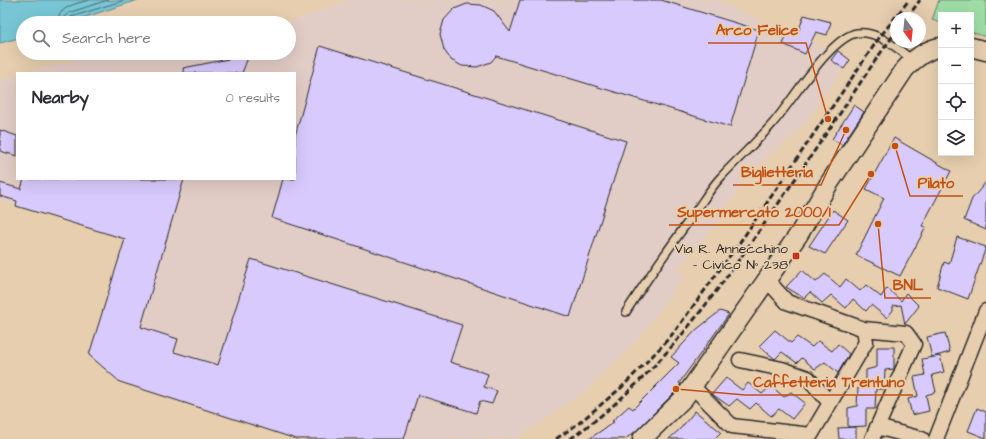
<!DOCTYPE html>
<meta charset="utf-8">
<style>
body{margin:0;font-family:"Architects Daughter",sans-serif;background:#f7f7f7;color:#2b2b33}
.controls{position:absolute;right:12px;top:12px;display:grid;overflow:hidden;border-radius:0px;box-shadow:0 4px 16px #0002}
.controls button{width:36px;height:36px;display:grid;place-items:center;padding:0;border:0;border-bottom:1px solid #e1e1e2;background:#fff;color:#2b2b33;font:20px sans-serif}
.compass{position:absolute;left:890px;top:12px;width:36px;height:36px;border-radius:50%;background:#fff;box-shadow:0 4px 16px #0002;rotate:165deg}
.list{margin:0;padding:0;list-style:none}
h2{display:flex;justify-content:space-between;align-items:center;height:52px;margin:0;padding:0 16px;font-size:17px}
h2 small{font-size:13px;font-weight:400;color:#7c7c81}
.icon{flex:none;width:22px;height:22px;fill:none;stroke:currentColor;stroke-width:2;stroke-linecap:round;stroke-linejoin:round}
.map{position:relative;flex:none;width:986px;height:439px;overflow:hidden}
.search{position:absolute;background:#fff;box-shadow:0 4px 16px #0002;left:16px;top:16px;width:280px;height:44px;display:flex;align-items:center;gap:10px;box-sizing:border-box;padding:0 14px;border-radius:22px;color:#7c7c81;font-size:15px}
.panel{position:absolute;background:#fff;box-shadow:0 4px 16px #0002;left:16px;top:72px;width:280px;height:108px;border-radius:0px}
.map>svg:first-child{display:block}
</style>
<div class="map">
<svg width="986" height="439" viewBox="0 0 986 439">
<rect width="100%" height="100%" fill="#e7ceaf"/>
<filter id="ink" filterUnits="userSpaceOnUse"><feTurbulence type="fractalNoise" baseFrequency=".025" numOctaves="2"/><feDisplacementMap in="SourceGraphic" scale="8" xChannelSelector="R" yChannelSelector="G"/><feConvolveMatrix kernelMatrix="1 2 1 2 8 2 1 2 1" color-interpolation-filters="sRGB"/></filter>
<g filter="url(#ink)">
<path fill="#e2cdc6" d="M350,0h365l110,49 10,6 3,-4 12,9 -51,70 -50,43 -31,48 -18,22 -23,26 8,6 -40,55 -14,17 -46,44 -46,33 -25,15h-218l-176,-57 -31,-27 36,-116 -125,-38v-121l17,-5v104h278v-106h-271l83,-20h182v-30h-4z"/>
<path fill="#9edda6" stroke="#648468" d="M939,0h47v37l-15,-5v-17h-30v8l-9,-3z"/>
<path fill="#78c6d5" stroke="#598891" d="M0,0h138l-71,23h-44v14l-23,6z"/>
<g fill="none" stroke-linecap="round" stroke-linejoin="round">
<path stroke="#4a696f" stroke-width="1" d="M57,23c1,-17 19,-19 32,-23
M63,23l1,-6 4,-4 40,-13
M68,23l1,-4 2,-2 54,-17"/>
</g>
<path fill="#d8cafc" stroke="#2b2b2b" d="M520,0h141l98,30 -29,97 -234,-71 -5,6 -14,5 -15,-1 -11,-6 -7,-10 -4,-16 4,-14 10,-11 13,-5 14,1 13,6 16,21z
M804,15l27,7 -4,13 -11,-3 -11,22 -22,-10 7,-15 8,4z
M320,46l306,95 -56,176 -298,-99 11,-39h12v-43z
M838,51l12,9 -6,9 -13,-9z
M249,55l-7,18h-58l-1,-5z
M854,105l10,7 -22,33 -10,-6z
M0,130l17,6v20l-17,-5z
M894,138l57,33 -29,55 4,1 -26,49 -44,-21 28,-57 -18,-9z
M24,179h160l-43,148 37,12 -4,13 44,13 33,-106 211,66 -12,37 38,12 -4,13 13,4 -5,13 -12,-3 -4,12 -58,-18 -14,44h-108l-176,-57 -31,-27 36,-116 -109,-33 1,-5 -17,-5v-13l21,6z
M986,182v48l-22,-10 8,-21z
M833,210l15,10 -23,34 -16,-8z
M957,237l29,10 -18,52 -31,-12 7,-25 5,2z
M802,270l14,12 9,-8 15,13 6,-8 14,12 6,-6 15,12 6,-9 14,13 5,-8 13,13 -14,18 -4,-19 -8,1v4l-6,8 -16,-13 -5,6 -13,-12 -7,9 -15,-13 -9,8 -12,-11 -6,6 -18,-11z
M720,311l9,3 -50,69 2,1 -5,7 -40,40 -11,8h-36l25,-17 -2,-1 17,-15 4,3 46,-46 -8,-6 25,-27z
M775,330l16,13 6,-6 15,10 6,-6 14,10 6,-7 11,10 -11,19 -13,-11 -10,7 -13,-11 -5,5 -15,-11 -7,7 -16,-13z
M945,333l5,19 -18,5 -5,-20z
M877,347h17v22l-9,1 -1,19h-8l-1,20h-9v17l-18,1v-19l9,-2 1,-18h8v-18l11,-3z
M940,356l4,16 -12,3 4,17 -10,3 3,16 -17,4 -4,-16 10,-3 -4,-19 11,-2 -3,-16z
M726,378l16,12 6,-7 14,11 9,-8 13,11 7,-5 14,11 -13,16 -13,-10 -8,7 -15,-13 -6,6 -13,-10 -8,7 -17,-12z
M977,408l9,4v26l-18,-7z
M695,411l26,21 -7,7h-45l11,-10z
M856,427v12h-17l-1,-11z"/>
<g fill="none" stroke-linecap="round" stroke-linejoin="round">
<defs>
<path id="service" d="M626,312c20,-32 42,-62 64,-93 10,-13 19,-29 30,-41 17,-19 37,-36 53,-55 18,-20 57,-86 84,-90 21,-3 40,16 56,27"/>
<path id="minor" d="M864,329l42,4 8,11 -42,95
M740,360l42,9 26,9 22,25
M692,386l40,40 79,9 55,-93 -2,-13 -77,-27 -20,-22
M877,427l45,12
M936,439l50,-128"/>
<path id="tertiary" d="M971,47l15,4
M642,439l42,-41 115,-164 29,-49 77,-116c10,-11 22,-20 36,-22"/>
</defs>
<use href="#service" stroke="#2b2b2b" stroke-width="10"/>
<use href="#minor" stroke="#2b2b2b" stroke-width="17"/>
<use href="#tertiary" stroke="#2b2b2b" stroke-width="21"/>
<use href="#service" stroke="#e7ceaf" stroke-width="7"/>
<use href="#minor" stroke="#e7ceaf" stroke-width="14"/>
<use href="#tertiary" stroke="#e7ceaf" stroke-width="18"/>
<path stroke="#2b2b2b" stroke-width="3" stroke-dasharray="6 3" stroke-linecap="butt" d="M907,18l13,-18
M556,439l23,-16 43,-36 38,-39 15,-17 70,-96 134,-197 30,-38
M570,439c73,-51 120,-111 171,-182 34,-48 67,-97 100,-145 18,-27 35,-54 55,-80"/>
</g>
</g>
<rect fill="#c8321e" stroke="#e7ceaf" stroke-width="1.5" x="792" y="252" width="8" height="8" rx="2"/>
<g text-anchor="middle" stroke-width="4" stroke-linejoin="round" paint-order="stroke">
<g font-size="14" fill="#2b2b2b" stroke="#e7ceaf" text-anchor="end">
<text x="788" y="253">Via R. Annecchino<tspan x="788" dy="16">- Civico N° 238</tspan></text>
</g>
</g>
<path fill="none" stroke="#c25012" stroke-width="1.5" d="M828 119L806 43H708M846 130L821 185H733M895 146L910 196H963M871 174L839 225H669M878 224L885 298H931M676 389L745 395H913"/>
<g fill="#c25012" stroke="#e7ceaf" stroke-width="1.5">
<circle cx="828" cy="119" r="4"/>
<circle cx="846" cy="130" r="4"/>
<circle cx="895" cy="146" r="4"/>
<circle cx="871" cy="174" r="4"/>
<circle cx="878" cy="224" r="4"/>
<circle cx="676" cy="389" r="4"/>
</g>
<g font-size="15" text-anchor="middle" font-weight="bold" fill="#c25012" stroke="#e7ceaf" stroke-width="4" stroke-linejoin="round" paint-order="stroke">
<text x="757" y="35">Arco Felice</text>
<text x="777" y="177">Biglietteria</text>
<text x="936" y="188">Pilato</text>
<text x="754" y="217">Supermercato 2000/1</text>
<text x="908" y="290">BNL</text>
<text x="829" y="387">Caffetteria Trentuno</text>
</g>
</svg>
<div class="controls">
<button>+</button>
<button>−</button>
<button><svg class="icon" aria-label="locate" viewBox="0 0 24 24"><circle cx="12" cy="12" r="6"/><path d="M12 2v4M12 18v4M2 12h4M18 12h4"/></svg></button>
<button><svg class="icon" aria-label="layers" viewBox="0 0 24 24"><path d="M12 4l9 5-9 5-9-5zM3 14l9 5 9-5"/></svg></button>
</div>
<svg class="compass" viewBox="-18 -18 36 36"><path d="M0-13l5 13h-10z" fill="#e53935"/><path d="M0 13l5-13h-10z" fill="#7c7c81"/></svg>
<div class="search"><svg class="icon" aria-label="search" viewBox="0 0 24 24"><circle cx="10" cy="10" r="6"/><path d="M15 15l6 6"/></svg>Search here</div>
<section class="panel">
<h2>Nearby<small>0 results</small></h2>
<ul class="list">
</ul>
</section>
</div>
